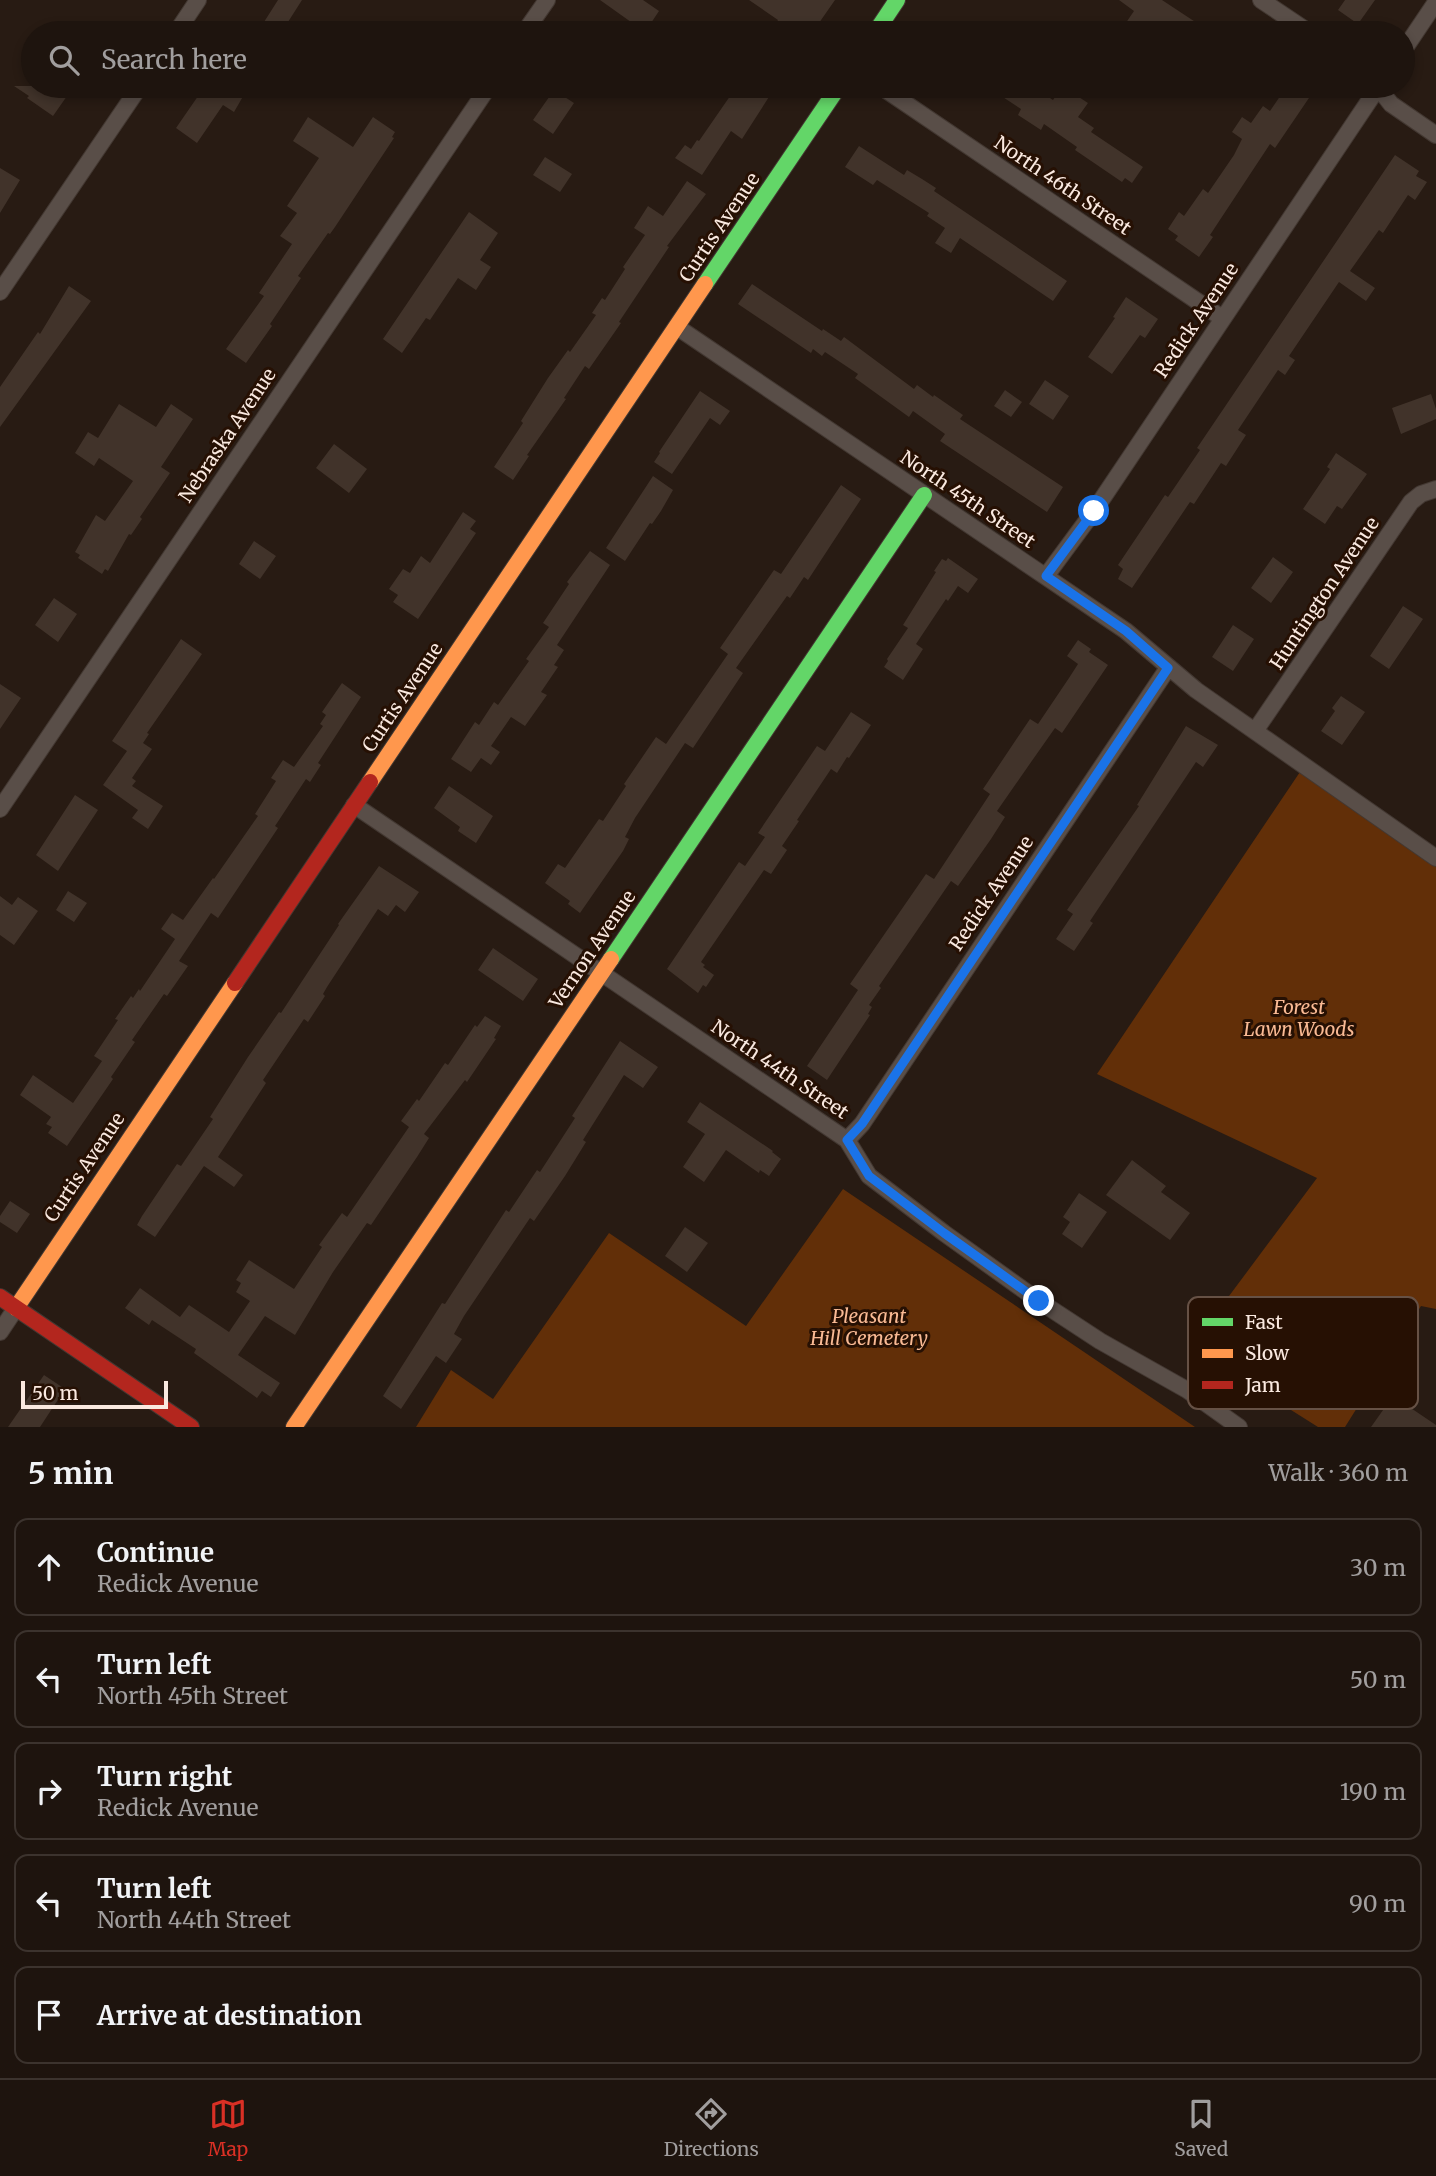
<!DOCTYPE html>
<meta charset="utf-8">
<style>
body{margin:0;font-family:Merriweather,serif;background:#261d17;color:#f1f3f6}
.scale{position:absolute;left:21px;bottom:18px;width:147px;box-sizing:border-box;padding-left:7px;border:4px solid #fae9e0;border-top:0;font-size:19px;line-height:24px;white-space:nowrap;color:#fae9e0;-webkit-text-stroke:5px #261003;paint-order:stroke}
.stop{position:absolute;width:21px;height:21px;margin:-16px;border:5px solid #1a73e8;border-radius:50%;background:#fff}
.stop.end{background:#1a73e8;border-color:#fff;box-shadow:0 2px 7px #0008}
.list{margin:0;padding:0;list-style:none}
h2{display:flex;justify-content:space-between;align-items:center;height:91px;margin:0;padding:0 28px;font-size:30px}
h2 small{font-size:23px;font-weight:400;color:#a19e9e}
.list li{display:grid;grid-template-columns:46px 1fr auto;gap:21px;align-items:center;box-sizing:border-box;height:98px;margin:0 14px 14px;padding:0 14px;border:2px solid #3c332e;border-radius:14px}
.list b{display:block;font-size:26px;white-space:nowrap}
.list p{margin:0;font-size:23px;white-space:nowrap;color:#a19e9e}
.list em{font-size:23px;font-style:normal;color:#a19e9e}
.icon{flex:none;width:38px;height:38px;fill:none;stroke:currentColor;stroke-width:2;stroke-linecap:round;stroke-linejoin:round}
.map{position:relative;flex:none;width:1436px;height:1427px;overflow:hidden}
.search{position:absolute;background:#1e140e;box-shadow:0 4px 10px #0003;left:21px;right:21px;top:21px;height:77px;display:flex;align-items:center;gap:18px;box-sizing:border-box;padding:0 24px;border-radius:38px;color:#a19e9e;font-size:26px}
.sheet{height:651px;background:#1e140e}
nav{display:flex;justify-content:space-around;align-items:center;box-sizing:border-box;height:98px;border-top:2px solid #3c332e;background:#1e140e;font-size:19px;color:#a19e9e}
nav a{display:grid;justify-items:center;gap:4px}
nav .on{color:#d93025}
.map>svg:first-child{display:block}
</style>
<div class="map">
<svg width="1436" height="1427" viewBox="0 0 1436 1427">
<rect width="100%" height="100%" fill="#281b13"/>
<path fill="#622f08" d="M1304,766l132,92v451l-15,-3 -76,121h-27l-127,-80 126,-169 -220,-104z
M843,1189l352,238h-779l35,-57 42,29 116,-166 137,93z"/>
<path fill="#41332a" d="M278,0h24l-21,33h-24z
M600,0h43l16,11 -14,21z
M749,0h86l-23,33h-42l8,-13z
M1119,0h43l50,33h-93l15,-22z
M1345,0h30l-17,24 -20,-14z
M14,86h60l-21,30 -26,-18 2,-2z
M205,86h29l11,7 -11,19 -11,-7 -26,38 -21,-15z
M737,86h39l-34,53 -11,-8 -29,44 -27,-17 10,-13 6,4 6,-9 2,1z
M986,86h46l21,14 9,-14 26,17 -10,14 16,11 -3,4 52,35 -11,16 -7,-5 -3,4 -47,-32 2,-3 -33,-23 -3,6 -23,-15 3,-6z
M1287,86h10l14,9 -36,53 -5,-4 -60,91 3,2 -14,20 -24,-17 3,-4 -10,-7 11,-17 5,4 19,-27 5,4 26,-38 8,-16 -10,-7 10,-15 9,6 12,-17 7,5z
M554,90l20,13 -21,31 -20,-14z
M308,117l45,30 20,-30 22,15 -3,5 2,1 -59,89 -5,7 -2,-1 -30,43 3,2 -31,46 2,2 -26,37 -20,-14 38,-53 -5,-3 33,-49 -12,-8 17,-23 -10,-7 32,-48 -26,-17z
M859,146l45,29 3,-5 15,9 14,9 -2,3 133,90 -14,20 -93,-63 -9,15 -16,-10 10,-15 -18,-12 2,-3 -52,-33 -4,5 -28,-18z
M1395,155l24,16 -3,5 11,6 -12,18 -7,-5 -25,38 -4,-3 -29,41 25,17 -9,13 -27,-19 -50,74 6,4 -10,15 -7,-5 -40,60 8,5 -20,31 -5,-3 -27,41 -4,-2 -58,86 -14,-9 5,-10 -5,-4 47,-70 3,2 32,-47 -3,-2z
M545,157l27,17 -12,18 -27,-17z
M0,168l20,12 -20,33z
M687,181l19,13 -39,52 2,1 -50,75 2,1 -32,46 -4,-3 -21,32 2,1 -39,56 2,1 -16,24 -19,-13 29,-44 -2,-2 27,-43 20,-28 2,2 26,-37 -4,-2 10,-15 3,2 20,-31 -2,-2 22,-32 -11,-7 14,-22 15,10z
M469,212l29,21 -18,27 11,7 -15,23 -18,-12 -28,42 -4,-2 -24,35 -19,-14z
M752,284l70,47 1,-2 18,12 3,-4 70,52 3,-4 16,12 1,-2 29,20 -3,4 103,68 -16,25 -107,-71 5,-7 -32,-23 -4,6 -54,-39 3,-4 -33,-22 -3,4 -9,-7 -2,4 -73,-49z
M69,286l22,15 -91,126v-40l38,-55 2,2z
M1126,297l32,22 -13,19 -5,-3 -28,39 -24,-17 27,-39 -2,-1z
M1045,380l24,16 -16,24 -24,-16z
M1005,390l17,12 -11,15 -17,-11z
M700,391l30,20 -10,14 -10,-7 -38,56 -18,-12 6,-9 -1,-1z
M1431,394l5,15v10l-35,15 -9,-26z
M119,404l37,23 15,-23 22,15 -32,48 9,6 -30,44 2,2 -11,16 -2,-1 -21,37 -3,-2 -3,5 -24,-16 2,-3 -5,-3 21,-37 9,6 28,-40 -34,-23 -5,8 -19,-13 13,-21 10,6z
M334,444l33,25 -18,24 -33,-25z
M1336,453l31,21 -25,35 -5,-3 -12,18 -22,-15 27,-40 -3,-2z
M653,476l20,14 -12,21 -9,13 -2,-1 -25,38 -19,-13z
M841,485l20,14 -53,81 -4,-3 -14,21 -3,-2 -51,72 7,5 -50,75 -8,-5 -50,75 -10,19 4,2 -6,12 -43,62 -12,-9 2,-3 -25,-18 13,-19 7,4 34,-49 4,2 23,-35 -2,-2 32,-47 10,7 62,-90 -8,-6 54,-78 7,4z
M463,512l13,9 -6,8 6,4 -58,86 -25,-17 5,-7 -9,-6 14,-20 7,4 11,-17 9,7z
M254,541l22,15 -16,23 -21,-15z
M590,551l20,14 -53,80 7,5 -10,15 4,2 -17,25 6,3 -22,31 -14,-9 -20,29 9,6 -9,13 -10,-7 -10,14 -20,-13 24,-37 4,3 15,-23 4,3 31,-44 -3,-2 23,-32 -6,-4 26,-39 -2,-2z
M1273,557l20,15 -22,31 -20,-15z
M948,558l30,21 -10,14 -10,-7 -10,15 -2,-2 -30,45 7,5 -20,31 -19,-13 4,-6 -1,-2 21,-31 -5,-3 33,-53 -2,-1 8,-12 4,2z
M54,598l23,16 -19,28 -23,-17z
M1403,606l20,13 -34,50 -19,-13z
M1233,625l21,14 -21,32 -21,-14z
M181,639l21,15 -55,79 2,1 -6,9 9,6 -20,29 4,3 -4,5 31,20 -15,23 -16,-11 6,-8 -35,-25 24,-34 -15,-10z
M1078,640l13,9 -2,3 19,13 -46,68 -7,-5 -26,37 -32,46 8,6 -14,22 -33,47 -7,-5 -72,105 2,2 -12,17 3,2 -4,7 2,1 -43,65 -20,-14 51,-76 -8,-6 76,-110 8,5 56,-85 -7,-5 47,-70 8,5 31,-46 9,-14 -11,-8z
M342,683l19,14 -43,66 3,2 -11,17 -4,-3 -25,38 -6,9 3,2 -60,90 -7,-5 -32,48 9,5 -21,30 -3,-2 -32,46 3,2 -24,35 2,2 -46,67 -19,-13 4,-6 -6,-3 5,-7 -31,-22 13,-20 40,28 29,-42 -8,-5 24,-36 -3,-1 16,-23 2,2 6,-9 1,2 35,-52 -14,-10 11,-16 11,7 30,-42 1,1 44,-63 -3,-2 21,-33 -5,-3 12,-18 11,7 29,-41 -3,-2 6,-9 -4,-3z
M0,684l21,14 -21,31z
M1341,696l24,16 -23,33 -21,-14 14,-20 -3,-3z
M851,712l20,13 -22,33 -2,-1 -10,16 -6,-4 -34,51 2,1 -17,25 5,4 -16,24 -7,-4 -63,92 4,3 -2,2 11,8 -8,12 -3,-2 -5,8 -31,-24 72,-107 6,4 20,-29 -7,-4 59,-87 8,5z
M1186,726l32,19 -15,22 -7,-5 -106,159 3,2 -19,28 -18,-12 17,-25 -6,-4 72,-104 -2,-1z
M449,786l44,30 -17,27 -18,-12 2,-4 -26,-19z
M75,795l23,15 -40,61 -22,-16z
M379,866l40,26 -14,20 -9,-7 -8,11 -10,-7 -51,78 -4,7 2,2 -17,26 -4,-3 -41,61 3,3 -48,74 25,18 -9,12 -30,-21 -49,71 -18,-12 5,-9 35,-52 4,2 32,-47 -3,-2 38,-60 31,-45 2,1 58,-88 -1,-1z
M68,891l19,12 -13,19 -18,-12z
M0,896l12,9 6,-8 20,14 -24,34 -14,-10z
M493,948l45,31 -15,22 -45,-31z
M485,1016l16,10 -7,12 2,1 -29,43 -2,-2 -41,54 5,4 -12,19 -46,68 -4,-2 -34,49 -38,63 -30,-19 -27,39 42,28 -9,14 -9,-6 -5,7 -63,-45 2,-4 -44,-29 -3,5 -24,-17 15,-20 40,29 9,-12 40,27 21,-31 -14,-9 5,-9 -5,-3 13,-20 45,29 28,-42 -3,-2 23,-32 5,4 62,-90 -8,-6 16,-22 2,2 26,-38 3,2 27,-40 2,2z
M620,1041l38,26 -15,21 -19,-13 -41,65 3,2 -21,34 -31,45 -4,-3 -66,98 -10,18 8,5 -16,24 -10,-7 -35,53 -18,-13 59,-93 3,1 61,-94 3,2 28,-42 3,2 35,-54 -3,-2z
M700,1102l73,49 -1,1 9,7 -12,17 -9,-6 -1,3 -33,-23 -22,32 -21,-15 22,-33 -18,-12z
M1132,1160l34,26 -5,6 29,21 -20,27 -64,-45z
M1079,1193l28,19 -25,36 -20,-14 8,-12 -7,-5z
M10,1201l20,13 -13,19 -17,-11v-6z
M685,1227l23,16 -21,29 -22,-16z
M44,1375l21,14 -25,38h-32z
M1393,1396l43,29v2h-65z"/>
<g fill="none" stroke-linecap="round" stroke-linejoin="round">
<defs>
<path id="street" d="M1261,0l49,33
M176,33l22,-33
M524,33l23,-33
M1403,51l33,-49
M880,86l342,232
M1377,86l14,18 45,31
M0,292l140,-206
M677,327l449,304 70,59 240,168
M1046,576l48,-65 285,-425
M1255,731l156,-229 10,-8 15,-5
M354,805l493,335 22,36 75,57 95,68 61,40 87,49 52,37
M0,809l489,-723
M847,1140l15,-16 306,-456
M0,1332l16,-24"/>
<path id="fast" d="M875,33l22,-33
M705,284l134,-198
M611,959l313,-464"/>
<path id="slow" d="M370,782l335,-498
M16,1308l219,-325
M294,1427l317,-468"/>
<path id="jam" d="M235,983l135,-201
M0,1297l191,130"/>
</defs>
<use href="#street" stroke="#433832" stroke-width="18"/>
<use href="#fast" stroke="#433832" stroke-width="18"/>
<use href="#slow" stroke="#433832" stroke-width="18"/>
<use href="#jam" stroke="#433832" stroke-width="18"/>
<use href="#street" stroke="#594e48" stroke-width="16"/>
<use href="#fast" stroke="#63d668" stroke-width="16"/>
<use href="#slow" stroke="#ff974d" stroke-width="16"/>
<use href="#jam" stroke="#b3261e" stroke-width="16"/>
</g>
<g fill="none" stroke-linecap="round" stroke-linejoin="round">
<path stroke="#1a73e8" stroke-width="9" d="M1039,1301l-95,-68 -75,-57 -22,-36 15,-16 306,-456 -42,-37 -80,-55 48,-65"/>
</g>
<g text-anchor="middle" stroke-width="6" stroke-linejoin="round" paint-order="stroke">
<g font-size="19" fill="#fae9e0" stroke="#261003">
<text transform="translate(1063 185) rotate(34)" y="7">North 46th Street</text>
<text transform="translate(719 227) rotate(-56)" y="7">Curtis Avenue</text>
<text transform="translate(1196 320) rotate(-56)" y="7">Redick Avenue</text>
<text transform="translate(227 435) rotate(-56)" y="7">Nebraska Avenue</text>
<text transform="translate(968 499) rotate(34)" y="7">North 45th Street</text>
<text transform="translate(1324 593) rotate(-56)" y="7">Huntington Avenue</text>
<text transform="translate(402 697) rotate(-56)" y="7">Curtis Avenue</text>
<text transform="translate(991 893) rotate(-56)" y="7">Redick Avenue</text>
<text transform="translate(592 949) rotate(-56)" y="7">Vernon Avenue</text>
<text transform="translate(780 1069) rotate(34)" y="7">North 44th Street</text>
<text transform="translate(84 1167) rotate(-56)" y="7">Curtis Avenue</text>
</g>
<g font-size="19" font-style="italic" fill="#faba94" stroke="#261003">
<text x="1299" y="1014">Forest<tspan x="1299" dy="22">Lawn Woods</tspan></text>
<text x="869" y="1323">Pleasant<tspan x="869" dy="22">Hill Cemetery</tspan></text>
</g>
</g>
<rect x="1188" y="1297" width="230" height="112" rx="10" fill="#261003" stroke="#665145" stroke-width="2"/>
<rect x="1202" y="1318" width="31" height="8" fill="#63d668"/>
<rect x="1202" y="1349" width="31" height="9" fill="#ff974d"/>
<rect x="1202" y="1381" width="31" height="8" fill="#b3261e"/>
<g font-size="19" fill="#fae9e0">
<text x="1245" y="1329">Fast</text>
<text x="1245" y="1360">Slow</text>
<text x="1245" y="1392">Jam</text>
</g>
</svg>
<div class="scale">50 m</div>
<div class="stop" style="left:1094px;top:511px"></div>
<div class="stop end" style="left:1039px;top:1301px"></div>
<div class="search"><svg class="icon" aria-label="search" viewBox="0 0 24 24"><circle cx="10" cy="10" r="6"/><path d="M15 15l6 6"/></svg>Search here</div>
</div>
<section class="sheet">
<h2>5 min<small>Walk · 360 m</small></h2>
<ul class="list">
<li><svg class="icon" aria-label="ahead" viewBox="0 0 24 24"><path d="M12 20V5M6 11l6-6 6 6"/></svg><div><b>Continue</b><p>Redick Avenue</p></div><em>30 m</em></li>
<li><svg class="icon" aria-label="left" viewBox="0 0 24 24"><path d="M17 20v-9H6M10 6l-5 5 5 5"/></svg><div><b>Turn left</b><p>North 45th Street</p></div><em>50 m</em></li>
<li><svg class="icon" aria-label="right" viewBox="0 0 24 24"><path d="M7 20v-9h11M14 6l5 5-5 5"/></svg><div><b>Turn right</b><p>Redick Avenue</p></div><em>190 m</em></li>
<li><svg class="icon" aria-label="left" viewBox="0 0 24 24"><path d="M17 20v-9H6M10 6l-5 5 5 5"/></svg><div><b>Turn left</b><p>North 44th Street</p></div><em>90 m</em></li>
<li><svg class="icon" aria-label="arrive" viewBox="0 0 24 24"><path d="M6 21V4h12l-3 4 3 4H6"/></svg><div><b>Arrive at destination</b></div></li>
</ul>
</section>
<nav>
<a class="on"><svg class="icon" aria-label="map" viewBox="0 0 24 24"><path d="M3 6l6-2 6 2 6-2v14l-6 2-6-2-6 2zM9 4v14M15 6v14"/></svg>Map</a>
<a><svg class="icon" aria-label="directions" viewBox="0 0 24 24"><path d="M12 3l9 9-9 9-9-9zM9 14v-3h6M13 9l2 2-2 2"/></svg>Directions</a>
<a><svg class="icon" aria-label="saved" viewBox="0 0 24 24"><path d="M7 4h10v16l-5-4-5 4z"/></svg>Saved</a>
</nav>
